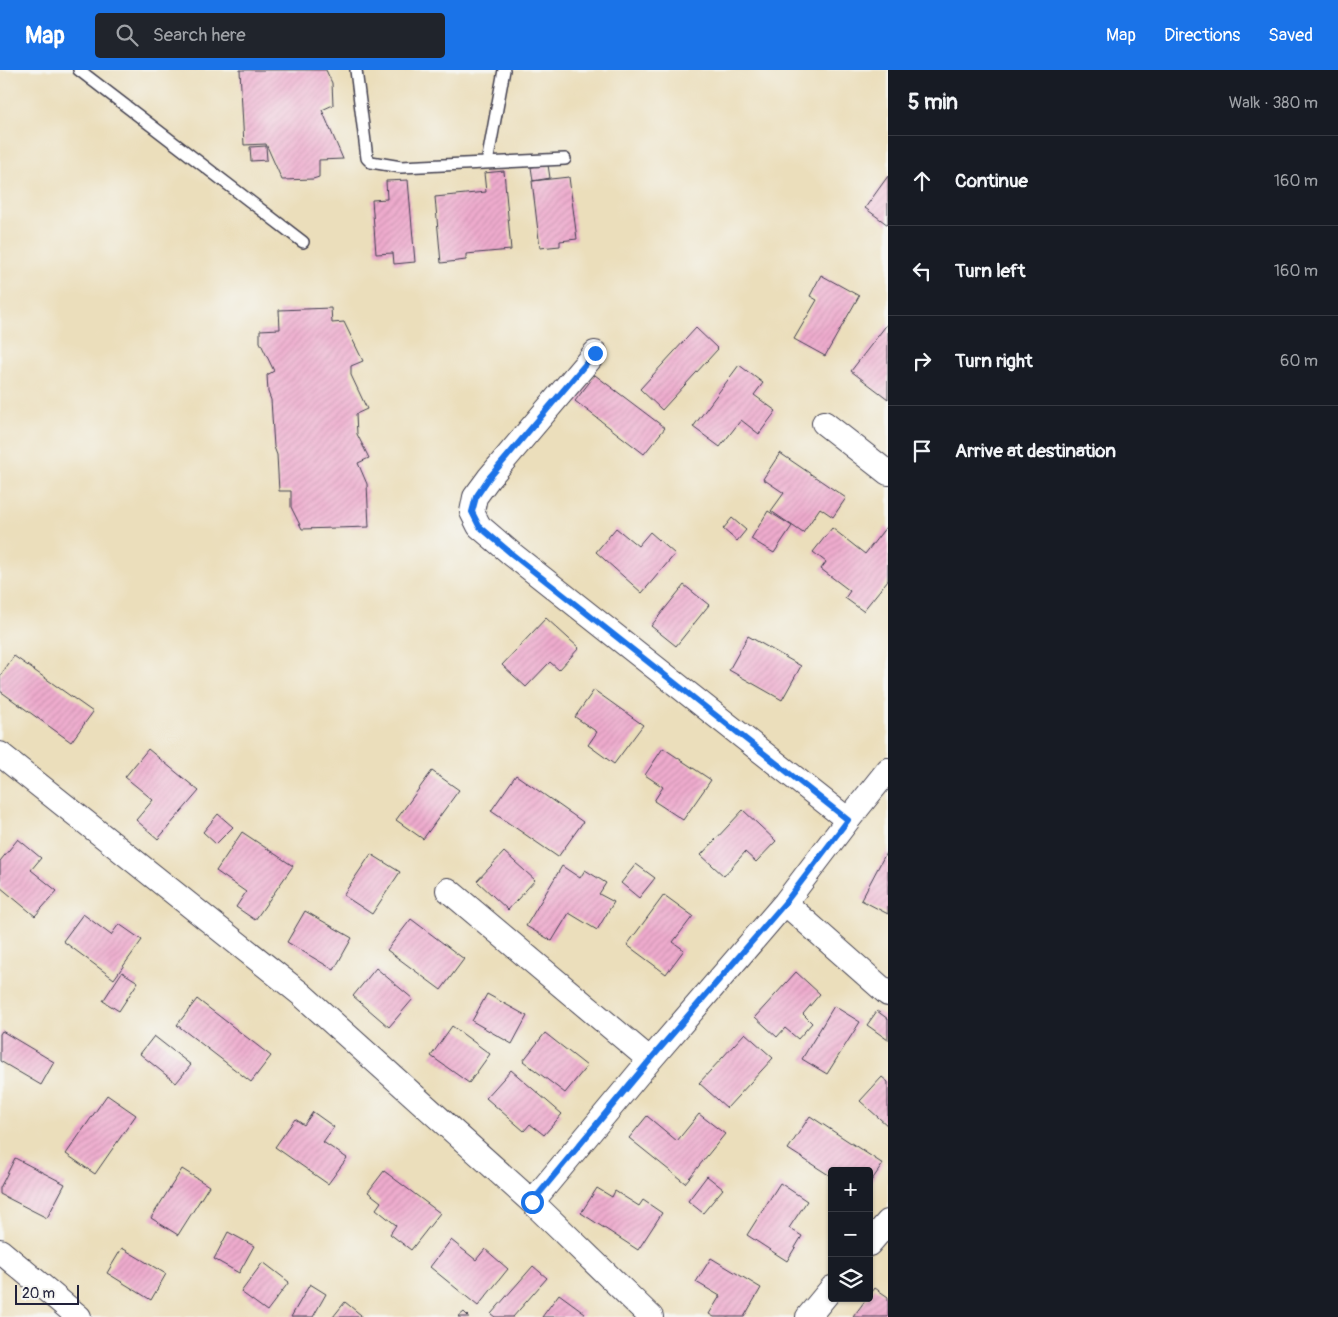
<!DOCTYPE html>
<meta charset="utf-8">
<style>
body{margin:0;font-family:Pangolin,sans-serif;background:#20242c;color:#f1f3f6}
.controls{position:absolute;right:15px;bottom:15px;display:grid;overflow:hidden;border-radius:5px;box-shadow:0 1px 4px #0004}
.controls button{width:45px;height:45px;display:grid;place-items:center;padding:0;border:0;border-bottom:1px solid #363941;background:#171b24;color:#f1f3f6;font:25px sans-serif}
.scale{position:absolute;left:15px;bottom:12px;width:64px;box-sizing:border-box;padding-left:5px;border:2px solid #22223b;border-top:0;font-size:14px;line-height:18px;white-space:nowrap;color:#22223b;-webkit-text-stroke:4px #f6f6f2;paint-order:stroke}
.stop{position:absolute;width:15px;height:15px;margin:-11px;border:4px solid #1a73e8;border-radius:50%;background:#fff}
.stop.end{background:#1a73e8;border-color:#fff;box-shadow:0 1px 5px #0008}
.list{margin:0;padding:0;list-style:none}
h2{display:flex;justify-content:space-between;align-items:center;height:65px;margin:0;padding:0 20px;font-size:21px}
h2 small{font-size:16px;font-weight:400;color:#9ea1a6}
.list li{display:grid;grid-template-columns:32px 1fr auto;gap:15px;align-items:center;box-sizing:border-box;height:90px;padding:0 20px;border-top:1px solid #363941}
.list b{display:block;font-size:19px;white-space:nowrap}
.list em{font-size:16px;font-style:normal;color:#9ea1a6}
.icon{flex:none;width:28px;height:28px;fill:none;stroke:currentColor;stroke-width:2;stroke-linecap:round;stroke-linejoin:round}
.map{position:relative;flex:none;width:888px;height:1247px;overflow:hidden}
header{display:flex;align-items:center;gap:30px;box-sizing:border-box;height:70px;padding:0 25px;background:#1a73e8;color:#fff}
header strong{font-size:24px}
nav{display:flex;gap:28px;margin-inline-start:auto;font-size:18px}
.search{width:350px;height:45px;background:#20242c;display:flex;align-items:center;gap:12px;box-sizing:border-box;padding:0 18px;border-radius:5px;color:#9ea1a6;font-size:19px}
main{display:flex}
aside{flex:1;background:#171b24}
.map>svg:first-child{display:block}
</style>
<header>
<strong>Map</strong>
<div class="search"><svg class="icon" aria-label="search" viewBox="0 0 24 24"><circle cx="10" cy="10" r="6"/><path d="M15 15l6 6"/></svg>Search here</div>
<nav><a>Map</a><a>Directions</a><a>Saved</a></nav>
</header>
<main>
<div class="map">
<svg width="888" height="1247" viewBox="0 0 888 1247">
<defs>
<pattern id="building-hatch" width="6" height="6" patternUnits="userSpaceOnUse" patternTransform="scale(1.25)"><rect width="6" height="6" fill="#eeabcd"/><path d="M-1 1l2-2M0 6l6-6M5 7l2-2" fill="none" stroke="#cc93b1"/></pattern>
</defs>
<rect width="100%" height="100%" fill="#f6f6f2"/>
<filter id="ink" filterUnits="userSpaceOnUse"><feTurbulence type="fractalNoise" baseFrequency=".02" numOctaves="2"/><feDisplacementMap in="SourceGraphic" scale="10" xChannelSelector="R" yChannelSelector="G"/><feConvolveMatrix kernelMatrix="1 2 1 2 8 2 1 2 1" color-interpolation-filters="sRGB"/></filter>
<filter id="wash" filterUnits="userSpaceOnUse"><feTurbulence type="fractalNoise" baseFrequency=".0096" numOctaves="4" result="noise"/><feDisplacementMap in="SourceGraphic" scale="20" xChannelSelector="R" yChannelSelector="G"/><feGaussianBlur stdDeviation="1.12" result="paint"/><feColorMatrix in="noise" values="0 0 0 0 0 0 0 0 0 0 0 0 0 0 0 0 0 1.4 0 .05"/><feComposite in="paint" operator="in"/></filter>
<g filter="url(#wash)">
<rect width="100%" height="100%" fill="#ebdebb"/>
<g id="blocks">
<path fill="url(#building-hatch)" d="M240,0h86l6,13 1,22 -11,5 21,49 -24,1v17l-6,2 -31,1 -16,-36 -22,1z
M266,76l1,14 -16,1 -1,-14z
M548,95l2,13 -17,3 -2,-14z
M504,101l7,79 -45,4v6l-25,3 -6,-66 51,-5 -2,-19z
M888,106v49l-23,-17z
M569,107l8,62 -17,2v5l-20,2 -8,-67z
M408,110l7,82 -21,2 -1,-11 -17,1 -4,-54 15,-1 -1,-18z
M821,205l38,21 -34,60 -31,-17 23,-39 -7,-4z
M331,238l1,15 12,-1 19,39 -12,5v9l16,34 -11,5 1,20 12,24 -11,5 9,21 2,43 -67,2 -11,-22v-16h-12l-2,-36 -3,-8 -3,-47 -3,-8 -1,-17 7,-4 -14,-29v-12l20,-1 -1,-19z
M888,253v76l-37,-28z
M696,258l22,21 -56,61 -22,-21z
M739,295l24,18 -9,12 22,16 -17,23 -18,-14 -21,27 -27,-20z
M595,305l70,53 -21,26 -69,-53z
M780,383l66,45 -13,19 -13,-9 -17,25 -32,-22 13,-18 -21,-14z
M768,441l24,15 -18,27 -23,-14z
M732,448l14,12 -9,11 -14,-12z
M886,457l2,2v51l-25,31 -18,-13 5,-7 -29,-22 5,-7 -13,-10 19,-24 33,26z
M616,458l22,18 12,-14 25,22 -33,39 -46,-41z
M684,515l25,20 -33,41 -25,-20z
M546,548l33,30 -20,22 -9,-8 -24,25 -24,-22z
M748,566l53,30 -19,34 -53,-30z
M14,586l79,56 -22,30 -71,-51v-15z
M594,620l49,35 -29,39 -26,-19 9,-13 -22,-15z
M663,678l48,32 -28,40 -29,-19 9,-14 -18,-12z
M148,679l51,42 -41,48 -22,-19 17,-20 -28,-23z
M432,701l27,19 -36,49 -27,-19z
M516,705l67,47 -25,35 -67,-46z
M743,740l33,31 -20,21 -11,-10 -21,24 -23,-21z
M218,744l15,13 -17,17 -13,-12z
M242,762l51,34 -38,54 -19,-13 10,-15 -30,-21z
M18,769l23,19 -10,12 26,21 -22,25 -35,-29v-26z
M888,779v65l-27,-14z
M504,782l31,28 -27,30 -31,-29z
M371,784l29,18 -28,42 -29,-19z
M636,794l19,14 -16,20 -18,-15z
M562,796l18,12 5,-8 21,13 -7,11 15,8 -17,28 -28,-17 -17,28 -26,-15z
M664,825l29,21 -20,26 11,8 -18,24 -39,-29z
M305,841l47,27 -18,32 -47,-28z
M83,844l28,21 8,-11 23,16 -28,39 -51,-38z
M411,849l53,40 -23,31 -54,-40z
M376,898l37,31 -24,28 -36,-31z
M122,902l16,10 -19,29 -16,-10z
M796,902l24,22 -17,20 9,9 -14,16 -13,-11 -8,9 -22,-20z
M487,924l40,22 -15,28 -40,-23z
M197,929l74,57 -20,26 -74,-57z
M834,936l26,16 -33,52 -25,-15z
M877,941l11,8v21l-21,-15z
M452,956l38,28 -21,29 -38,-27z
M2,961l52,31 -13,23 -41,-24v-27z
M545,963l42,33 -22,27 -42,-32z
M745,963l28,25 -46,50 -28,-25z
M154,966l37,29 -15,18 -36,-29z
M511,1000l51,44 -18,21 -14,-11 -6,7 -38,-33z
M882,1007l6,5v44l-28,-25z
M107,1025l29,20 -41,59 -29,-20z
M313,1042l21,15 -11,15 24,16 -19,26 -53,-37 20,-28 9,6z
M699,1044l26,20 -40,49 -56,-45 18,-22 30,25z
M810,1046l73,48 -14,20v-13h-37v6l-44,-28z
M15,1088l50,26 -18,34 -47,-24v-6z
M182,1099l27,17 -31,49 -27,-17z
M384,1101l56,42 -29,37 -21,-16 6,-9 -20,-16 5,-7 -13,-10z
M707,1106l16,13 -20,24 -15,-12z
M780,1113l27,18 -18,27 13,8 -15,25 -40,-26z
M597,1118l15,9 3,-6 24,15 4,-6 19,13 -24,37 -57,-37z
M228,1162l26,14 -15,27 -25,-14z
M451,1170l25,20 9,-11 23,20 -30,37 -48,-39z
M122,1178l44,26 -15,26 -44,-27z
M711,1188l50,30 -17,29h-30l-5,-3 11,-18 -24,-14z
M263,1192l26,20 -22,29 -26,-19z
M533,1196l14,12 -34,39h-18l-4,-3z
M310,1214l16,10 -13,23h-22z
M875,1218l13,9v20h-35l14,-19h2v-2z
M559,1224l26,19 -3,4h-40z
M345,1232l16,13 -1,2h-27z
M464,1242l5,5h-11z"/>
</g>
</g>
<g filter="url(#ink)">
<use href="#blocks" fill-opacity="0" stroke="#403e4e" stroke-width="1"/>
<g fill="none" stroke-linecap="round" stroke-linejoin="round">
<defs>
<path id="lane" d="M79,0l224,172
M356,0l11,88 4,4 30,5 164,-8
M487,93l17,-93"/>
<path id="street" d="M595,283l-106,125 -14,19 -3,15 7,14 34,29 335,265
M824,353l64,50
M0,684l301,240 231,208 119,115
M448,820l202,170
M785,833l103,91
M532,1132l118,-142 135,-157 63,-83 40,-50
M869,1174l19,-22
M0,1181l79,66
M808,1247l24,-29"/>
</defs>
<use href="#lane" stroke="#403e4e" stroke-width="14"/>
<use href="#street" stroke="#403e4e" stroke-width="26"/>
<use href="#lane" stroke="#fff" stroke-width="11"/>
<use href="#street" stroke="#fff" stroke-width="24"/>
</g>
</g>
<g fill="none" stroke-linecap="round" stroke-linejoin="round" filter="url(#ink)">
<path stroke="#1a73e8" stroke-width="6" d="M532,1132l118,-142 135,-157 63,-83 -335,-265 -34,-29 -7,-14 4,-15 13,-19 106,-125"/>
</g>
</svg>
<div class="controls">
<button>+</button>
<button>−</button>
<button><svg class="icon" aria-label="layers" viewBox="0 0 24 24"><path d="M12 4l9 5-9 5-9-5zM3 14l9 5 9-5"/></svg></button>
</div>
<div class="scale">20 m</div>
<div class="stop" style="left:532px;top:1132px"></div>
<div class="stop end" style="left:595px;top:283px"></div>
</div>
<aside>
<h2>5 min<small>Walk · 380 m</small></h2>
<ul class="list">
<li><svg class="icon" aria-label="ahead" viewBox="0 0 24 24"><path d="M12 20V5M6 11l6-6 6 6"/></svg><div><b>Continue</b></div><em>160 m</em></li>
<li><svg class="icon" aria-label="left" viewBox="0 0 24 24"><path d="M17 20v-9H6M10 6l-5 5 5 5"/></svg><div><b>Turn left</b></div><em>160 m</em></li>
<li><svg class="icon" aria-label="right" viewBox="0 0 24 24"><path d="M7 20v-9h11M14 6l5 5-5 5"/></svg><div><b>Turn right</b></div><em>60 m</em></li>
<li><svg class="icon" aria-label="arrive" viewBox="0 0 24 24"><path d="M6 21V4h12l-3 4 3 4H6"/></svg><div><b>Arrive at destination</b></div></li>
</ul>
</aside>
</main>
